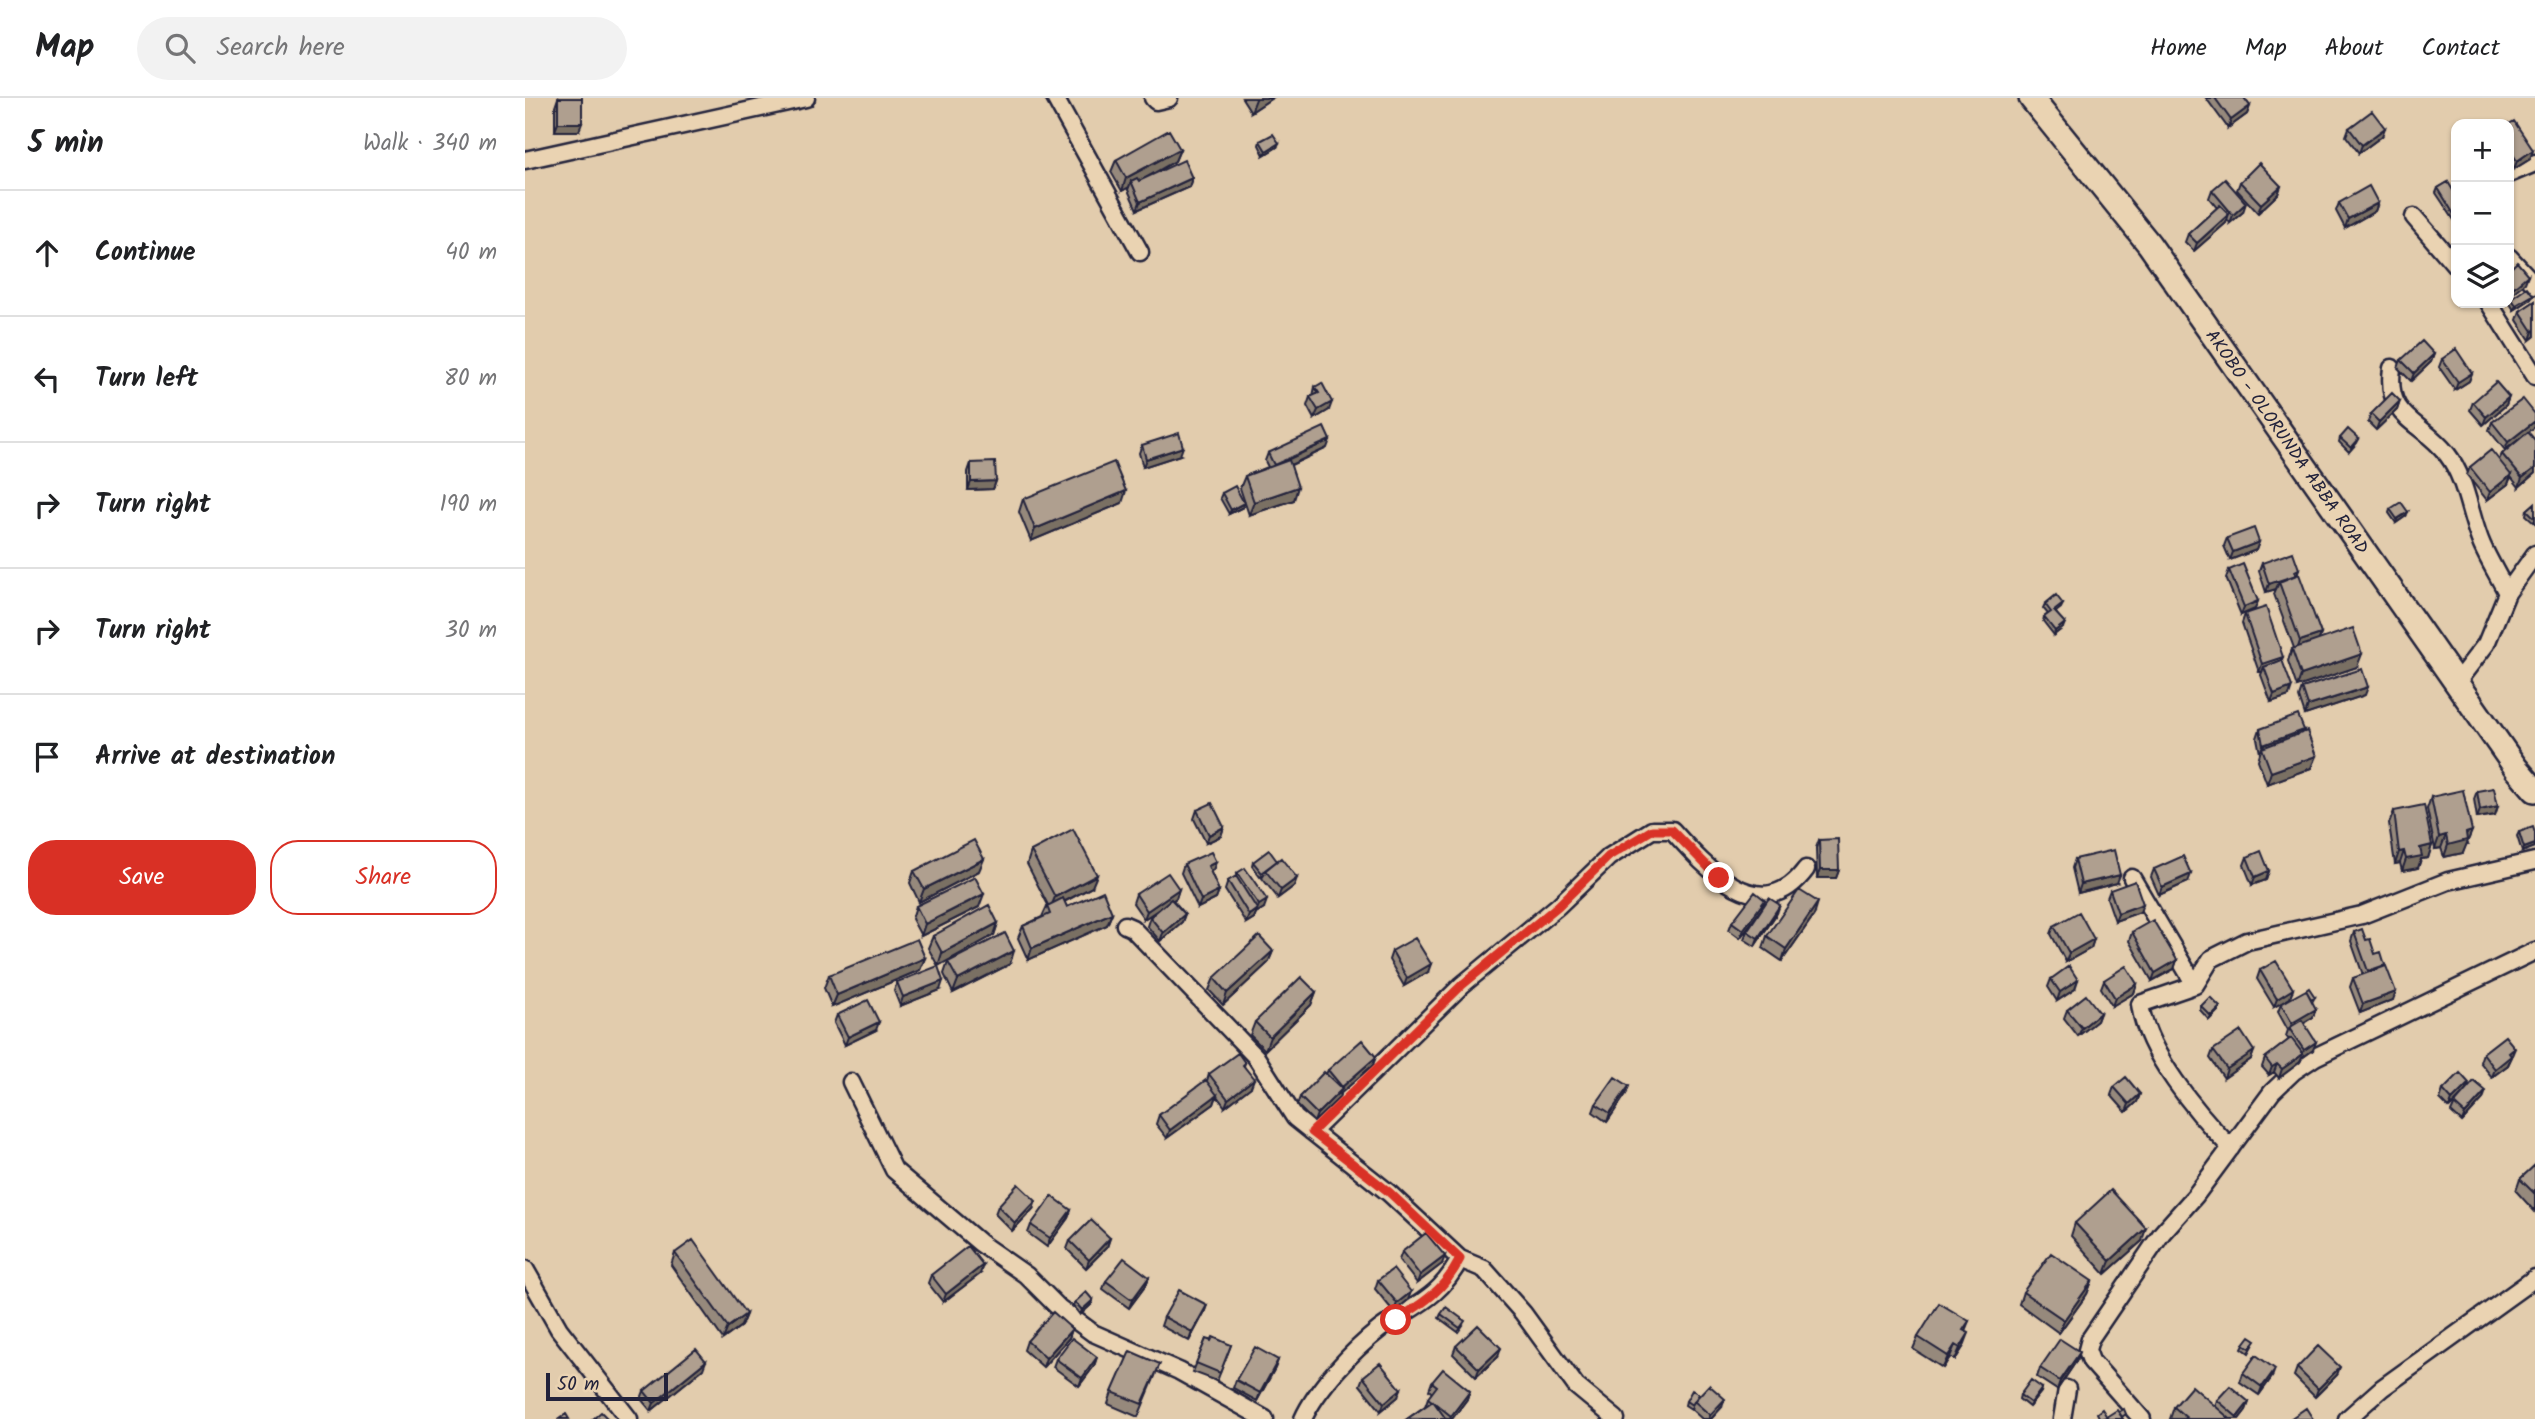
<!DOCTYPE html>
<meta charset="utf-8">
<style>
body{margin:0;font-family:Kalam,sans-serif;background:#f2f2f2;color:#202124}
.controls{position:absolute;right:21px;top:21px;display:grid;overflow:hidden;border-radius:14px;box-shadow:0 2px 5px #0004}
.controls button{width:63px;height:63px;display:grid;place-items:center;padding:0;border:0;border-bottom:2px solid #e0e0e0;background:#fff;color:#202124;font:35px sans-serif}
.scale{position:absolute;left:21px;bottom:18px;width:122px;box-sizing:border-box;padding-left:7px;border:4px solid #22223b;border-top:0;font-size:19px;line-height:24px;white-space:nowrap;color:#22223b;-webkit-text-stroke:5px #ead3b2;paint-order:stroke}
.stop{position:absolute;width:21px;height:21px;margin:-16px;border:5px solid #d93025;border-radius:50%;background:#fff}
.stop.end{background:#d93025;border-color:#fff;box-shadow:0 2px 7px #0008}
.list{margin:0;padding:0;list-style:none}
h2{display:flex;justify-content:space-between;align-items:center;height:91px;margin:0;padding:0 28px;font-size:30px}
h2 small{font-size:23px;font-weight:400;color:#757577}
.list li{display:grid;grid-template-columns:46px 1fr auto;gap:21px;align-items:center;box-sizing:border-box;height:126px;padding:0 28px;border-top:2px solid #e0e0e0}
.list b{display:block;font-size:26px;white-space:nowrap}
.list em{font-size:23px;font-style:normal;color:#757577}
.actions{display:flex;gap:14px;padding:21px 28px}
.actions a{flex:1;padding:16px 0;border:2px solid #d93025;border-radius:28px;text-align:center;font-size:24px;color:#d93025}
.actions .main{background:#d93025;color:#fff}
.icon{flex:none;width:38px;height:38px;fill:none;stroke:currentColor;stroke-width:2;stroke-linecap:round;stroke-linejoin:round}
.map{position:relative;flex:none;width:2010px;height:1321px;overflow:hidden}
header{display:flex;align-items:center;gap:42px;box-sizing:border-box;height:98px;padding:0 35px;background:#fff;border-bottom:2px solid #e0e0e0}
header strong{font-size:33px}
nav{display:flex;gap:38px;margin-inline-start:auto;font-size:24px}
.search{width:490px;height:63px;background:#f2f2f2;display:flex;align-items:center;gap:18px;box-sizing:border-box;padding:0 24px;border-radius:38px;color:#757577;font-size:26px}
main{display:flex}
aside{flex:1;background:#fff}
.map>svg:first-child{display:block}
</style>
<header>
<strong>Map</strong>
<div class="search"><svg class="icon" aria-label="search" viewBox="0 0 24 24"><circle cx="10" cy="10" r="6"/><path d="M15 15l6 6"/></svg>Search here</div>
<nav><a>Home</a><a>Map</a><a>About</a><a>Contact</a></nav>
</header>
<main>
<aside>
<h2>5 min<small>Walk · 340 m</small></h2>
<ul class="list">
<li><svg class="icon" aria-label="ahead" viewBox="0 0 24 24"><path d="M12 20V5M6 11l6-6 6 6"/></svg><div><b>Continue</b></div><em>40 m</em></li>
<li><svg class="icon" aria-label="left" viewBox="0 0 24 24"><path d="M17 20v-9H6M10 6l-5 5 5 5"/></svg><div><b>Turn left</b></div><em>80 m</em></li>
<li><svg class="icon" aria-label="right" viewBox="0 0 24 24"><path d="M7 20v-9h11M14 6l5 5-5 5"/></svg><div><b>Turn right</b></div><em>190 m</em></li>
<li><svg class="icon" aria-label="right" viewBox="0 0 24 24"><path d="M7 20v-9h11M14 6l5 5-5 5"/></svg><div><b>Turn right</b></div><em>30 m</em></li>
<li><svg class="icon" aria-label="arrive" viewBox="0 0 24 24"><path d="M6 21V4h12l-3 4 3 4H6"/></svg><div><b>Arrive at destination</b></div></li>
</ul>
<div class="actions"><a class="main">Save</a><a>Share</a></div>
</aside>
<div class="map">
<svg width="2010" height="1321" viewBox="0 0 2010 1321">
<rect width="100%" height="100%" fill="#e2ccad"/>
<filter id="ink" filterUnits="userSpaceOnUse"><feTurbulence type="fractalNoise" baseFrequency=".0143" numOctaves="2"/><feDisplacementMap in="SourceGraphic" scale="14" xChannelSelector="R" yChannelSelector="G"/><feConvolveMatrix kernelMatrix="1 2 1 2 8 2 1 2 1" color-interpolation-filters="sRGB"/></filter>
<g filter="url(#ink)">
<g fill="none" stroke-linecap="round" stroke-linejoin="round">
<defs>
<path id="street" d="M530,0l85,154
M628,0l3,3 13,-3
M0,62l281,-62
M1984,76l26,-11
M1889,119l42,49
M1984,159l26,28
M1964,205l46,73
M1867,270c-7,52 29,52 55,86 20,26 22,61 35,91 7,16 17,32 25,48
M1931,585l30,-39 21,-51 28,-39
M1607,780l63,107
M600,827l7,3 124,129 39,61 94,75 71,66 24,10 39,44 53,73 40,33
M326,984l43,88 86,73 46,32 33,33 34,25 86,38 86,48
M787,1034l150,-147 96,-79 51,-49 43,-27h20c34,38 89,100 134,39
M1706,1050c-34,-35 -85,-96 -91,-144l55,-19 16,-26 36,-18 115,-26 86,-34 87,-20
M0,1171l34,60 70,90
M778,1321c14,-31 50,-69 77,-90 34,-24 59,-30 80,-70
M1537,1321l5,-30
M1617,1321l-51,-58 -4,-11 3,-11 72,-106 33,-37 77,-104 22,-21 21,-14 220,-106
M1822,1321l35,-31 153,-110"/>
<g id="secondary">
<path id="s1" d="M1506,0l118,146 367,524 19,22"/>
</g>
</defs>
<use href="#street" stroke="#22223b" stroke-width="21"/>
<use href="#secondary" stroke="#22223b" stroke-width="28"/>
<use href="#street" stroke="#ead3b2" stroke-width="16"/>
<use href="#secondary" stroke="#ead3b2" stroke-width="23"/>
</g>
<path fill="#96897b" stroke="#22223b" stroke-width="2" d="M33,0l21,33h-24v-24z
M717,0h30l-21,14z
M1681,0h38l6,8 -3,8 -19,14z
M1984,26l24,26 -3,9 -16,10 -5,-9z
M1824,30l33,8 -23,17 -13,-17z
M735,43l17,6 -13,8 -5,-10z
M655,51l-5,12 -29,16 46,1 -3,9 -52,23 -9,-20 1,-3 -7,4 -11,-19 5,-12z
M1715,84l41,4 -3,8 -20,19 -21,-23z
M1923,84l8,36 -2,2 -18,-27 2,-5z
M1687,92l31,22 -13,11 -3,-4 -1,4 -32,28 -9,-9 3,-8 29,-26 -8,-10z
M1814,105h39l-3,8 -30,17 -9,-17z
M1931,144v14l-5,-7 2,-4z
M2008,197l-2,4 -17,11 -5,-8 2,-4z
M2010,203v35l-5,4 -13,-20 3,-9z
M1909,256l-3,8 -20,19 -13,-13 3,-8z
M1917,261l30,14 -3,8 -14,9 -16,-23z
M790,289l14,23 -15,9 -7,-13 3,-9 3,-1z
M1984,299l-3,8 -23,20 -13,-15 3,-8z
M1875,303l-3,9 -21,20 -8,-8 3,-8z
M1967,324l36,10 7,41 -16,14 -8,-10 -3,7 -21,16 -20,-25 3,-8 29,-7 3,-6 26,-21 -23,17 -16,-20z
M1815,340l19,1 -2,4 -8,9 -10,-10z
M617,347l38,10 -37,12 -4,-14z
M802,350l-36,17 3,35 -45,15 -9,-27 5,-12 23,-9 -3,-6 3,-8z
M446,365l25,18 -3,8 -25,1v-18z
M697,395l22,10 -1,4 -14,7 -9,-16z
M498,401l99,4 -91,38 -12,-29z
M2010,405v20l-9,-8 1,-5z
M1865,411l16,7 -10,7 -7,-10z
M1702,440l32,4 -3,8 -26,10 -6,-14z
M1737,465l35,12 24,59 -2,5 38,28 -60,20 -9,-26 4,-12 2,-1 -20,-54 2,-5 -10,3 -7,-21z
M1704,472l29,31 -3,8 -14,6 -15,-37z
M1520,506h18l-2,4 -5,4 7,16 -9,7 -11,-14 1,-4 4,-3 -5,-6z
M1720,516l37,46 7,36 -18,6 -10,-27 1,-3h-3l-17,-49z
M1777,590l63,7 -60,20 -6,-18z
M1735,631l44,1 -1,3 8,35 -44,16 -9,-24 2,-7 -3,-15z
M1952,693l21,15 -3,9 -18,3 -3,-19z
M1906,699l37,47h-2l-3,9 -19,4 -3,-9 -6,1 -8,-40z
M672,712l27,17 -3,9 -15,7 -12,-24z
M1869,713l38,34 -4,13 -7,1 -3,9 -16,3 -2,-8 -5,1 -6,-40z
M1994,734l16,1v14l-13,5 -5,-16z
M1294,742l20,30 -3,8h-19l-1,-30z
M506,753l61,36 -28,15 3,5 45,6 -5,12 -79,35 -10,-22 5,-12 19,-9 5,-11 1,-1 -21,-41z
M1722,759l22,14 -3,9 -14,5 -8,-20z
M1550,761l42,24 -39,10 -6,-25z
M691,764l-3,8 -3,1 9,20 -3,8 -18,9 -17,-35 3,-9z
M728,764l41,24 -16,12 -16,-20 2,-3 -4,2 -8,-11z
M1629,771l34,13 -29,13 -8,-18z
M389,773h65l-60,31 -9,-19z
M712,775l27,35 -8,5 -2,5 -8,5 -21,-33 3,-9 8,-4z
M654,791l-3,9 -3,2 12,14 -3,8 -22,19 -13,-15 3,-9 11,-9 -17,11 -11,-16 3,-9z
M1585,792l30,22 -25,9 -8,-23z
M1240,802l-2,7 14,6 -22,33 -11,-7 3,-8 12,-18 -19,25 -11,-8 3,-8z
M391,808l63,1 -58,29 -9,-17z
M1289,817l-32,46 -19,-13 4,-12z
M473,825l-4,12 -56,31 -10,-18 5,-12z
M1529,828l40,13 -3,9 -25,14 -15,-28z
M1607,834l45,28 -3,9 -22,12 -23,-40z
M1829,834l12,8 9,14 10,11v2l8,33 -33,13 -10,-26 3,-9 10,-3 -12,-34z
M748,853l-5,12 -45,42 -14,-15 5,-12z
M867,853l36,21 -24,14 -15,-26z
M400,860l-5,12 -88,37 -8,-19 5,-13z
M423,864l62,2 -57,29 -9,-19z
M1735,872l33,19 -3,9 -16,9 -17,-28z
M1526,881l24,10 -18,12 -9,-14z
M1579,882l33,4 -3,9 -22,13 -11,-18z
M372,884l43,8 -40,16 -6,-15z
M791,894l-5,13 -46,45 -15,-15 5,-13z
M1790,899l-3,5 1,15 -9,6 9,27 -11,8 -2,4 -21,16 -5,-6 -5,3 -7,-8 3,-9 24,-18 -3,-4 2,-6 -10,-18 3,-8z
M1676,908l19,1 -2,4 -9,9 -9,-10z
M1542,912l33,3 -3,8 -19,15 -14,-18z
M312,917l39,15 -31,15 -11,-22z
M1688,952l41,1 -3,8 -27,19 -14,-20z
M1958,955l29,4 -4,8 -16,12 -12,-15z
M720,965l-1,3 7,21 -26,20 -8,-11 -3,8 -47,34 -11,-14 3,-9 48,-34 2,-7z
M848,967l-33,29 -1,4 -25,24 -17,-17 3,-8 26,-23 2,-4z
M1589,989l26,7 -3,8 -11,10 -15,-17z
M1943,990l15,11 -21,23 -11,-10 5,-11 -7,7 -9,-9 3,-9z
M1101,996l-19,28 -14,-10 3,-8z
M2010,1067v47l-19,-21 4,-12z
M473,1108l35,3 -21,22 -17,-17z
M546,1112l-3,8 -21,29 -19,-14 3,-8z
M1550,1125l67,18 -37,33 -34,-38z
M585,1140l-3,9 -21,21 -19,-19 3,-8z
M877,1154l40,12 -25,19 -18,-23z
M150,1155l71,61 -5,12 -18,13 -52,-74z
M455,1176l-37,28 -15,-19 3,-8z
M624,1179l-3,8 -17,23 -26,-19 3,-8z
M853,1182l30,20 -14,12 -19,-23z
M1567,1183l-5,13 -28,39 -40,-29 4,-12z
M568,1202l-1,4 -12,11 -7,-9 2,-4z
M682,1207l-3,8 -15,28 -28,-15 3,-9z
M916,1216l22,11 -5,7 -19,-14z
M1444,1223l-4,10 -1,15 -9,14 -5,-3 -7,11 -30,-19 5,-12z
M547,1231l-3,9 -26,29 -19,-17 3,-9z
M681,1241l25,6 -14,36 -24,-9z
M1719,1246h10l-5,9 -7,-5z
M931,1248l42,11 -22,20 -23,-23z
M572,1259l-3,9 -15,20 -26,-19 3,-8z
M753,1262l-3,8 -18,33 -24,-13 3,-8z
M1552,1262l-20,30 -20,-13 3,-9z
M1772,1270l40,7 -22,22 -21,-21z
M178,1271l-52,42 -10,-12 3,-8z
M1718,1275l29,4 -13,18 -19,-13z
M630,1278l-17,41 -30,-13 4,-12z
M838,1279l35,20 -17,14 -21,-26z
M907,1284l35,17 -15,20h-45l18,-13 3,-8 4,-5 -3,-3z
M1517,1290l-1,4 -12,15 -10,-8 1,-4z
M1173,1299l24,10 -11,12h-9l-11,-10 1,-3 -1,3 -6,-4 1,-4z
M1692,1302l32,2 -3,8 -7,9h-69l4,-12 41,-1z"/>
<path fill="#7a6f64" stroke="#22223b" stroke-width="2" d="M732,0h15l-21,14 5,-13z
M1725,8l-3,8 -19,14 3,-8z
M33,25h24l-3,8h-24z
M1860,30l-3,8 -23,17 3,-8z
M754,45l-2,4 -13,8 2,-4z
M655,51l-5,12 -42,24 -2,-4 -2,6 -7,4 4,-13z
M2008,52l-3,9 -16,10 3,-8z
M667,80l-3,9 -52,23 3,-8z
M1756,88l-3,8 -20,19 3,-9z
M1721,105l-3,9 -13,11 3,-8z
M1853,105l-3,8 -30,17 3,-9z
M1704,116l-3,9 -32,28 3,-8z
M2003,177l-3,8 -16,13v-5z
M2008,197l-2,4 -17,11 2,-5z
M2010,232v6l-5,4 3,-9z
M1909,256l-3,8 -20,19 3,-8z
M1947,275l-3,8 -14,9 3,-8z
M1984,299l-3,8 -23,20 3,-8z
M1875,303l-3,9 -21,20 3,-8z
M807,304l-3,8 -15,9 4,-9z
M2010,323v6l-30,23 3,-8z
M805,342l-3,8 -56,26 3,-8z
M658,349l-3,8 -37,12 3,-8z
M2010,370v5l-16,14 3,-9z
M1986,377l-3,9 -21,16 3,-8z
M471,383l-3,8 -25,1 3,-8z
M773,389l-4,13 -45,15 5,-13z
M601,393l-4,12 -91,38 4,-12z
M719,405l-1,4 -14,7 2,-4z
M1883,414l-2,4 -10,7 1,-4z
M1734,444l-3,8 -26,10 3,-8z
M1774,471l-3,9 -17,4 -3,7 -10,3 3,-8z
M1733,503l-3,8 -14,6 3,-8z
M1540,525l-2,5 -9,7 1,-4z
M1796,536l-5,13 -20,7 4,-13z
M1837,556l-5,13 -60,20 4,-12z
M1758,559l-3,8 -16,2 -2,5h-3l3,-8z
M1767,589l-3,9 -18,6 3,-8z
M1843,589l-3,8 -60,20 3,-9z
M1779,632l-3,8 -39,10 -2,5 3,-8z
M1791,658l-5,12 -44,16 4,-12z
M1973,708l-3,9 -18,3 3,-8z
M699,729l-3,9 -15,7 3,-8z
M1947,733l-9,22 -19,4 4,-12 18,-12z
M1921,737l-5,13 -6,1 4,-12z
M2010,746v3l-13,5 2,-4z
M1907,747l-4,13 -7,1 -3,9 -16,3 4,-12 14,-11z
M1879,753l-4,12 -5,1 4,-12z
M459,761l-5,12 -60,31 5,-13z
M691,764l-3,8 -8,4 3,-8z
M1295,772h19l-3,8h-19z
M1744,773l-3,9 -14,5 3,-8z
M1666,776l-3,8 -29,13 3,-8z
M572,777l-5,12 -42,22 5,-12z
M1595,777l-3,8 -39,10 3,-9z
M772,780l-3,8 -16,12 3,-8z
M654,791l-3,9 -32,21 3,-8z
M694,793l-3,8 -18,9 3,-8z
M459,796l-5,13 -58,29 4,-12z
M742,802l-3,8 -8,5 -2,5 -8,5 3,-8 8,-5 2,-5z
M1240,802l-3,8 -22,30 3,-8z
M1293,804l-4,13 -32,46 4,-12z
M1618,806l-3,8 -25,9 3,-8z
M1255,807l-3,8 -22,33 3,-8z
M587,815l-5,12 -79,35 4,-12z
M660,816l-3,8 -22,19 3,-8z
M473,825l-4,12 -56,31 4,-13z
M1569,841l-3,9 -25,14 3,-9z
M489,853l-4,13 -57,29 5,-13z
M748,853l-5,12 -45,42 4,-12z
M400,860l-5,12 -88,37 5,-12z
M1652,862l-3,9 -22,12 3,-8z
M906,866l-3,8 -24,14 3,-8z
M1553,882l-3,9 -18,12 3,-9z
M418,883l-3,9 -40,16 3,-9z
M1612,886l-3,9 -22,13 3,-8z
M1768,891l-3,9 -16,9 3,-8z
M791,894l-5,13 -46,45 5,-13z
M1871,894l-3,8 -33,13 3,-9z
M1695,909l-2,4 -9,9 2,-4z
M1791,911l-3,8 -23,13v-1l2,-6z
M1575,915l-3,8 -19,15 4,-8z
M354,924l-3,8 -31,15 3,-8z
M1791,944l-3,8 -11,8 -2,4 -21,16 3,-9 20,-14 2,-5z
M1990,950l-7,17 -16,12 3,-8 14,-16z
M1729,953l-3,8 -27,19 3,-9z
M851,959l-3,8 -33,29 -1,4 -25,24 3,-8 24,-24 1,-3z
M1752,966l-3,8 -5,3 3,-8z
M729,981l-3,8 -26,20 3,-8z
M1944,985l-3,8 -17,17 3,-8z
M1104,988l-3,8 -19,28 3,-9z
M1961,993l-3,8 -21,23 3,-8z
M1615,996l-3,8 -11,10 3,-8z
M692,997l-3,9 -47,34 3,-8z
M511,1103l-3,8 -21,22 3,-8z
M546,1112l-3,8 -21,29 3,-9z
M1621,1130l-4,13 -37,33 5,-13z
M585,1140l-3,9 -21,21 3,-8z
M920,1158l-3,8 -25,19 3,-8z
M458,1167l-3,9 -37,28 3,-8z
M624,1179l-3,8 -17,23 3,-8z
M1567,1183l-5,13 -28,39 5,-13z
M886,1194l-3,8 -14,12 3,-9z
M568,1202l-1,4 -12,11 2,-5z
M682,1207l-3,8 -15,28 3,-9z
M221,1216l-5,12 -18,13 5,-12z
M547,1231l-3,9 -26,29 3,-9z
M1444,1235l-5,13 -9,14 5,-12z
M1430,1247l-5,12 -7,11 5,-12z
M976,1250l-3,9 -22,20 3,-8z
M1555,1254l-3,8 -20,30 3,-9z
M572,1259l-3,9 -15,20 3,-8z
M753,1262l-3,8 -18,33 3,-8z
M181,1263l-3,8 -52,42 3,-8z
M1815,1269l-3,8 -22,22 3,-8z
M1750,1271l-3,8 -13,18 3,-8z
M1517,1290l-1,4 -12,15 2,-4z
M876,1291l-3,8 -17,14 3,-8z
M945,1293l-3,8 -15,20h-2l1,-3z
M1200,1301l-3,8 -11,12h-2l1,-4z
M1724,1304l-3,8 -7,9h-3z"/>
<path fill="#af9f8f" stroke="#22223b" stroke-width="2" d="M33,0h24v25h-24z
M1690,0h29l6,8 -19,14z
M1847,13l13,17 -23,17 -13,-17z
M1989,23l19,29 -16,11 -8,-13v-24z
M644,32l11,19 -54,29 -10,-18z
M748,36l6,9 -13,8 -6,-10z
M659,62l8,18 -52,24 -9,-21 6,-3 2,3z
M1734,65l22,23 -20,18 -21,-22z
M1700,81l21,24 -13,12 -21,-25z
M1923,84l8,13 -1,21 -17,-28z
M1844,88l9,17 -30,16 -9,-16z
M1695,107l9,9 -32,29 -9,-9z
M1992,164l11,13 -19,16v-21z
M2002,189l6,8 -17,10 -5,-7z
M2010,203v29l-2,1 -13,-20z
M1897,243l12,13 -20,19 -13,-13z
M1931,251l16,24 -14,9 -16,-23z
M1971,284l13,15 -23,20 -13,-15z
M797,285l10,19 -14,8 -8,-13 9,-4 -4,-6z
M1867,295l8,8 -21,21 -8,-8z
M1998,301l12,15v7l-27,21 -16,-20z
M799,329l6,13 -56,25 -6,-12z
M1823,331l11,10 -8,9 -11,-10z
M2003,334l7,8v28l-13,10 -20,-24z
M654,335l4,14 -37,12 -4,-14z
M1966,352l20,25 -21,17 -20,-25z
M764,362l9,27 -44,15 -9,-26z
M470,364l1,19 -25,1v-19z
M589,364l12,29 -91,38 -12,-30z
M710,388l9,17 -13,7 -9,-17z
M1876,404l7,10 -11,7 -7,-10z
M2010,405v15l-8,-8z
M1729,430l5,14 -26,10 -6,-14z
M1768,454l6,17 -4,2 1,4 -27,9 -7,-21z
M1718,466l15,37 -14,6 -15,-37z
M1774,476l22,60 -21,7 -21,-59z
M1531,497l7,9 -9,7 11,12 -10,8 -11,-14 7,-5 -6,-8z
M1741,509l17,50 -21,7 -17,-50z
M1828,530l9,26 -61,21 -9,-26z
M1757,562l10,27 -18,7 -10,-27z
M1837,571l6,18 -60,19 -6,-18z
M1773,617l6,15 -41,15 -3,-16z
M1782,633l9,25 -45,16 -9,-24z
M1969,690l4,18 -18,4 -3,-19z
M1938,692l9,41 -6,2 1,7 -19,5 -2,-10 -7,2 -8,-40z
M687,705l12,24 -15,8 -12,-25z
M1899,707l8,40 -12,3 2,8 -16,3 -2,-8 -5,1 -5,-41z
M2008,729l2,6v11l-11,4 -5,-16z
M548,731l24,46 -42,22 -24,-46z
M1313,741l1,31h-19l-1,-30z
M449,742l10,19 -60,30 -10,-18z
M744,752l8,11 -15,12 -9,-11z
M1589,752l6,25 -39,9 -6,-25z
M1736,753l8,20 -14,6 -8,-20z
M686,754l5,10 -8,4 11,25 -18,9 -17,-36z
M1658,758l8,18 -29,13 -8,-18z
M756,760l16,20 -16,12 -16,-20z
M720,770l22,32 -8,5 -22,-32z
M643,775l11,16 -32,22 -11,-17z
M711,778l21,33 -8,6 -21,-34z
M450,779l9,17 -59,30 -9,-18z
M1610,783l8,23 -25,9 -8,-23z
M1274,792l19,12 -32,47 -19,-13z
M578,793l9,22 -80,35 -9,-22 27,-12 -3,-8 16,-8 4,9z
M1230,794l10,8 -22,30 -11,-8z
M1244,800l11,7 -22,33 -11,-7z
M646,801l14,15 -22,19 -13,-16z
M464,807l9,18 -56,30 -9,-17z
M1554,814l15,27 -25,14 -15,-27z
M1628,822l24,40 -22,13 -23,-41z
M1837,831l4,11 4,-1 5,15 6,-2 4,13 -17,6 -14,-39z
M480,835l9,18 -56,29 -10,-18z
M734,838l14,15 -46,42 -13,-15z
M890,840l16,26 -24,14 -15,-27z
M392,841l8,19 -88,37 -8,-20z
M1751,863l17,28 -16,10 -17,-29z
M413,868l5,15 -40,16 -6,-15z
M1544,868l9,14 -18,12 -9,-13z
M1601,868l11,18 -22,14 -11,-18z
M1861,868l10,26 -33,12 -10,-26z
M776,879l15,15 -46,45 -15,-15z
M1784,890l6,9 -4,2 -5,-9z
M1781,892l10,19 -24,14 -11,-19z
M1561,897l14,18 -18,15 -15,-18z
M1685,899l10,10 -9,9 -10,-10z
M343,902l11,22 -31,15 -11,-22z
M1777,922l14,22 -12,8 -15,-22z
M1716,933l13,20 -27,18 -14,-19z
M1980,938l10,12 -6,5 2,3 -16,13 -12,-16z
M1766,940l12,16 -21,15 -5,-5 -5,3 -7,-9z
M837,942l14,17 -34,30 -14,-17z
M713,955l7,10 -2,2 11,14 -26,20 -19,-25z
M799,974l18,17 -25,25 -17,-17z
M1935,975l9,10 -17,17 -9,-10z
M1090,979l14,9 -19,27 -14,-9z
M1601,979l14,17 -11,10 -15,-17z
M681,982l11,15 -47,35 -11,-15z
M1949,983l12,10 -21,23 -11,-10z
M2010,1067v29l-15,-15z
M493,1086l18,17 -21,22 -17,-17z
M1586,1092l35,38 -36,33 -35,-38z
M527,1098l19,14 -21,28 -19,-13z
M566,1122l19,18 -21,22 -19,-19z
M901,1135l19,23 -25,19 -18,-23z
M168,1142l53,74 -18,13 -53,-74z
M443,1148l15,19 -37,29 -15,-19z
M1526,1155l41,28 -28,39 -41,-28z
M599,1160l25,19 -17,23 -26,-19z
M868,1171l18,23 -14,11 -19,-23z
M654,1192l28,15 -15,27 -28,-15z
M561,1194l7,8 -11,10 -7,-8z
M1414,1205l30,18 -6,9 6,3 -9,15 -5,-3 -7,11 -30,-19z
M921,1209l19,14 -5,7 -19,-14z
M528,1214l19,17 -26,29 -19,-17z
M953,1227l23,23 -22,21 -23,-23z
M1725,1238l6,4 -6,8 -6,-4z
M688,1239l18,8 -11,28 -24,-10 10,-24 5,2z
M547,1240l25,19 -15,21 -26,-19z
M1535,1241l20,13 -20,29 -20,-13z
M1793,1248l22,21 -22,22 -21,-21z
M730,1249l23,13 -18,33 -24,-13z
M171,1251l10,12 -52,42 -10,-12z
M605,1253l30,13 -18,40 -30,-12z
M1731,1257l19,14 -13,18 -19,-14z
M855,1265l21,26 -17,14 -21,-26z
M918,1271l27,22 -19,25 -15,-12 -3,-3h-1l-4,-3 9,-12 -5,-4z
M1506,1282l11,8 -11,15 -11,-8z
M1184,1287l16,14 -15,16 -16,-14z
M1667,1288l37,32 -1,1h-40l-14,-12z
M1705,1288l19,16 -12,15 -20,-17z
M1167,1292l7,4 -7,11 -6,-4z
M908,1303l13,18h-39z
M1781,1310l7,11h-23z
M1577,1311l5,8 -7,2 -3,-6z
M1599,1311l2,5 -4,3 -3,-5z
M1592,1312l6,9h-16l-1,-2z
M76,1314l7,7h-15z
M41,1316l3,5h-10z"/>
</g>
<g fill="none" stroke-linecap="round" stroke-linejoin="round" filter="url(#ink)">
<path stroke="#d93025" stroke-width="9" d="M871,1222c28,-17 49,-31 64,-61l-71,-67 -77,-60 150,-147 96,-79 51,-50 43,-26h20l47,48"/>
</g>
<g text-anchor="middle" stroke-width="5" stroke-linejoin="round" paint-order="stroke">
<g font-size="18" fill="#22223b" stroke="#ead3b2">
<text dy="6" stroke="none"><textPath href="#s1" startOffset="429">AKOBO - OLORUNDA ABBA ROAD</textPath></text>
</g>
</g>
</svg>
<div class="controls">
<button>+</button>
<button>−</button>
<button><svg class="icon" aria-label="layers" viewBox="0 0 24 24"><path d="M12 4l9 5-9 5-9-5zM3 14l9 5 9-5"/></svg></button>
</div>
<div class="scale">50 m</div>
<div class="stop" style="left:871px;top:1222px"></div>
<div class="stop end" style="left:1194px;top:780px"></div>
</div>
</main>
